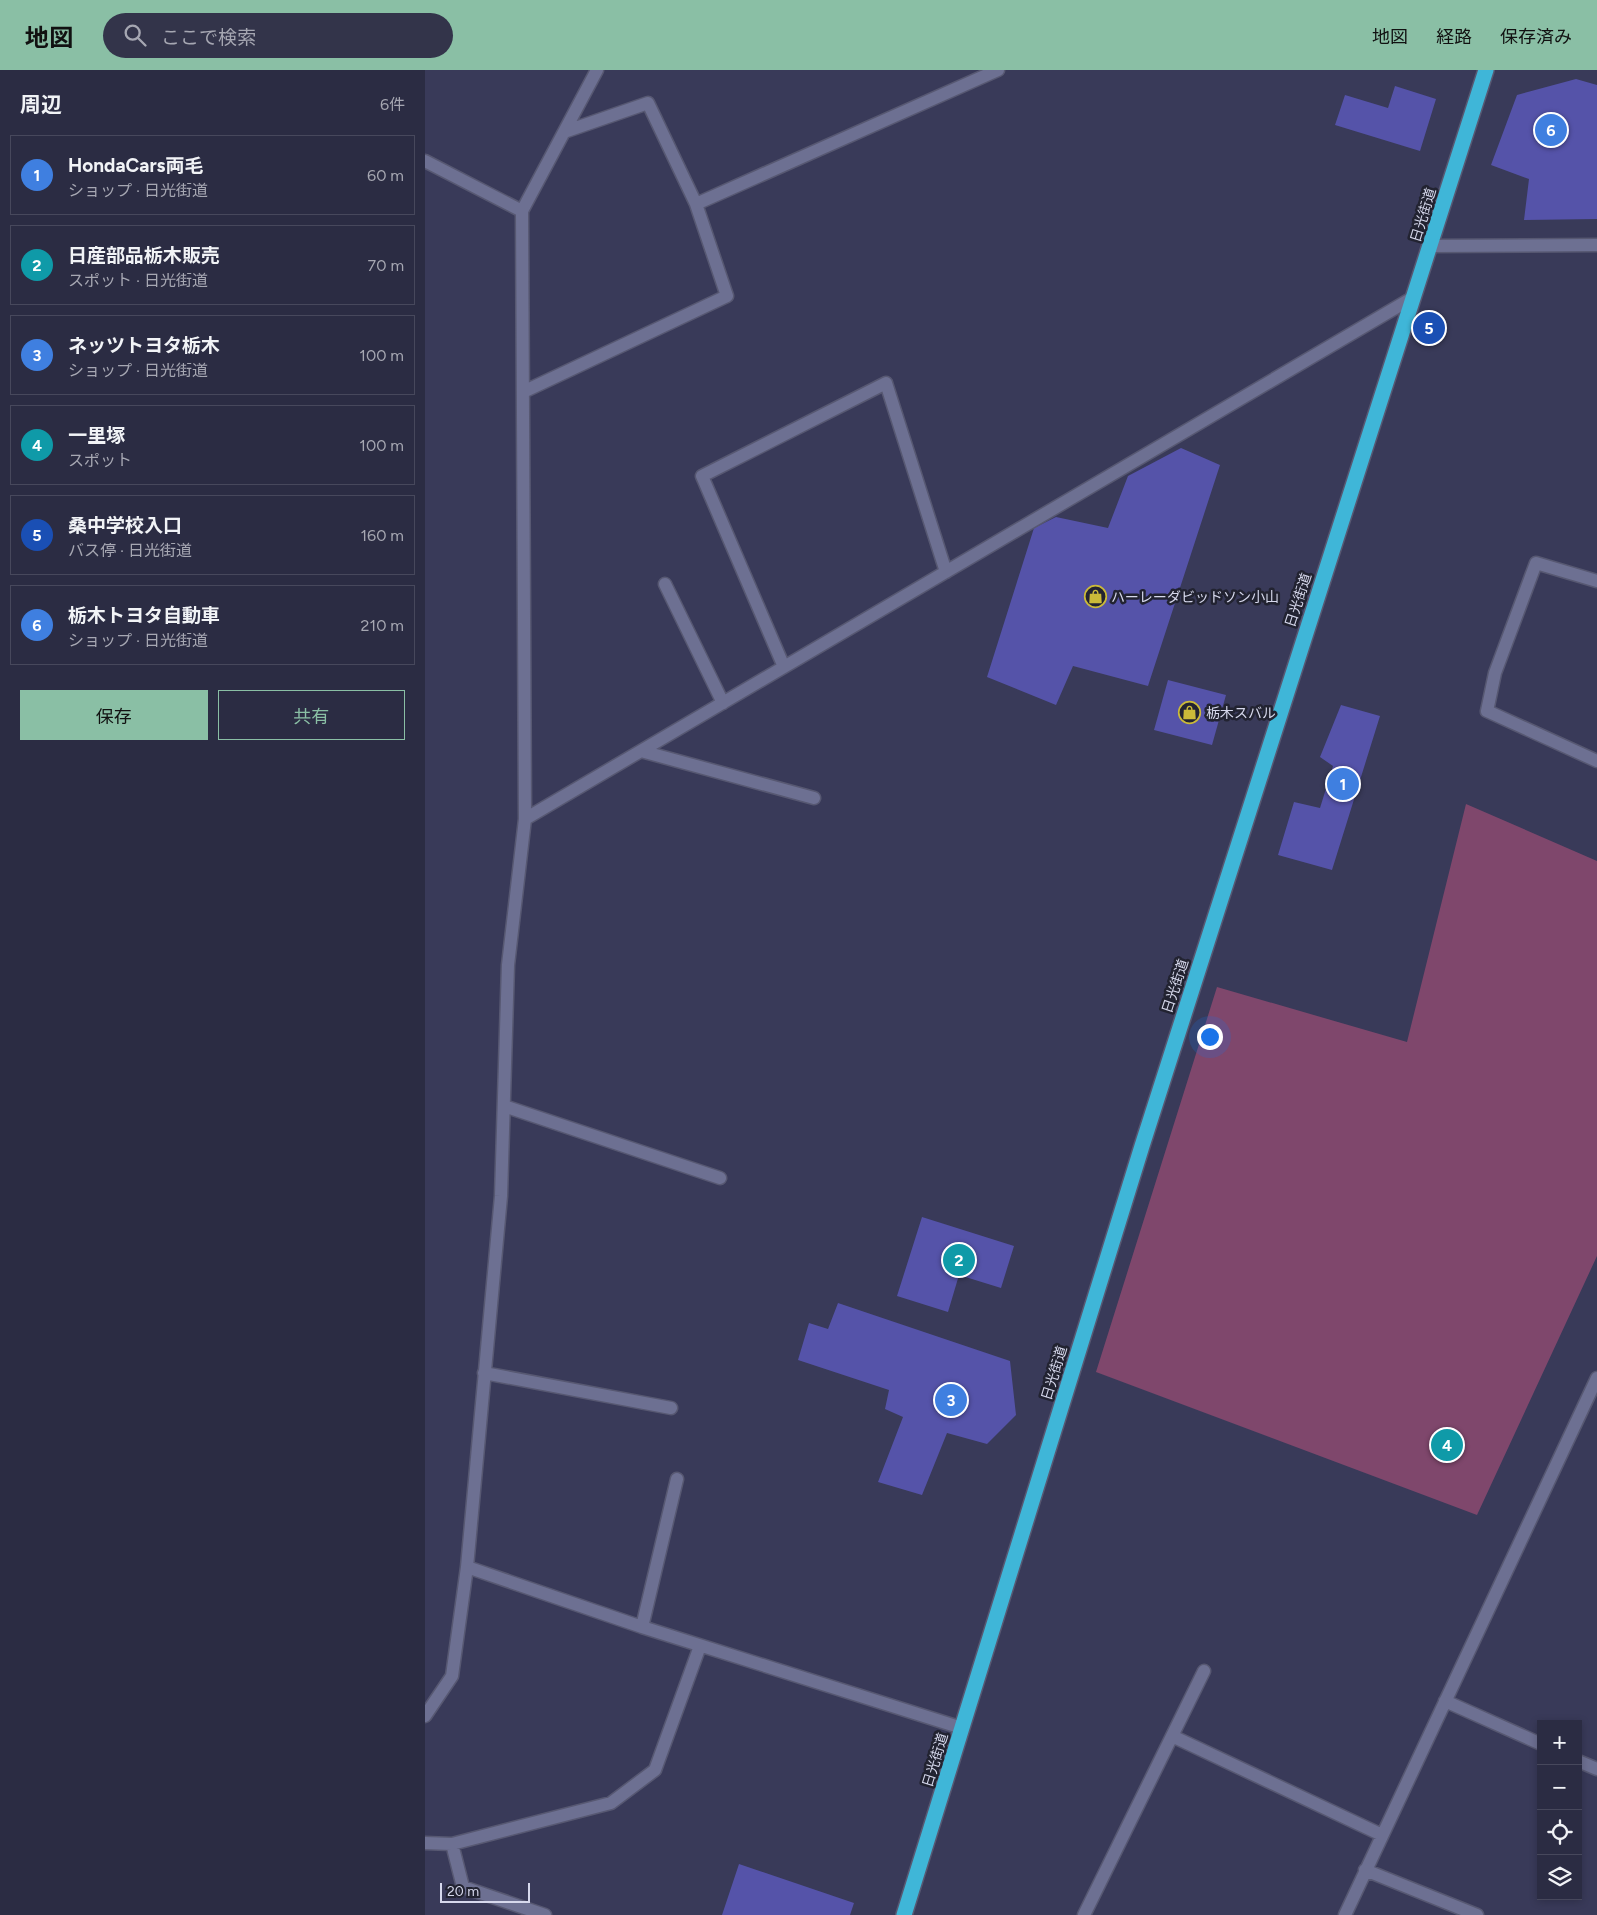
<!DOCTYPE html>
<html lang="ja">
<meta charset="utf-8">
<style>
body{margin:0;font-family:Figtree,"Noto Sans JP",sans-serif;background:#33344a;color:#f1f3f6}
.controls{position:absolute;right:15px;bottom:15px;display:grid;overflow:hidden;border-radius:0px;box-shadow:0 2px 8px #0003}
.controls button{width:45px;height:45px;display:grid;place-items:center;padding:0;border:0;border-bottom:1px solid #47485c;background:#2b2c43;color:#f1f3f6;font:25px sans-serif}
.scale{position:absolute;left:15px;bottom:12px;width:90px;box-sizing:border-box;padding-left:5px;border:2px solid #d6d8ec;border-top:0;font-size:14px;line-height:18px;white-space:nowrap;color:#d6d8ec;-webkit-text-stroke:4px #222331;paint-order:stroke}
.you{position:absolute;left:784px;top:966px;width:18px;height:18px;margin:-12px;border:4px solid #fff;border-radius:50%;background:#1a73e8;box-shadow:0 0 0 8px #1a73e833}
.badge{display:grid;place-items:center;width:32px;height:32px;border-radius:50%;background:#8abfa5;color:#fff;font-size:16px;font-weight:700}
.pin{position:absolute;translate:-50% -50%;border:2px solid #fff;box-shadow:0 1px 5px #0006}
.list{margin:0;padding:0;list-style:none}
h2{display:flex;justify-content:space-between;align-items:center;height:65px;margin:0;padding:0 20px;font-size:21px}
h2 small{font-size:16px;font-weight:400;color:#a6a7b2}
.list li{display:grid;grid-template-columns:32px 1fr auto;gap:15px;align-items:center;box-sizing:border-box;height:80px;margin:0 10px 10px;padding:0 10px;border:1px solid #47485c;border-radius:0px}
.list b{display:block;font-size:19px;white-space:nowrap}
.list p{margin:0;font-size:16px;white-space:nowrap;color:#a6a7b2}
.list em{font-size:16px;font-style:normal;color:#a6a7b2}
.actions{display:flex;gap:10px;padding:15px 20px}
.actions a{flex:1;padding:11px 0;border:1px solid #8abfa5;border-radius:0px;text-align:center;font-size:18px;color:#8abfa5}
.actions .main{background:#8abfa5;color:#111}
.icon{flex:none;width:28px;height:28px;fill:none;stroke:currentColor;stroke-width:2;stroke-linecap:round;stroke-linejoin:round}
.map{position:relative;flex:none;width:1172px;height:1845px;overflow:hidden}
header{display:flex;align-items:center;gap:30px;box-sizing:border-box;height:70px;padding:0 25px;background:#8abfa5;color:#111}
header strong{font-size:24px}
nav{display:flex;gap:28px;margin-inline-start:auto;font-size:18px}
.search{width:350px;height:45px;background:#33344a;display:flex;align-items:center;gap:12px;box-sizing:border-box;padding:0 18px;border-radius:28px;color:#a6a7b2;font-size:19px}
main{display:flex}
aside{flex:1;background:#2b2c43}
.map>svg:first-child{display:block}
</style>
<header>
<strong>地図</strong>
<div class="search"><svg class="icon" aria-label="search" viewBox="0 0 24 24"><circle cx="10" cy="10" r="6"/><path d="M15 15l6 6"/></svg>ここで検索</div>
<nav><a>地図</a><a>経路</a><a>保存済み</a></nav>
</header>
<main>
<aside>
<h2>周辺<small>6件</small></h2>
<ul class="list">
<li><span class="badge" style="background:#3f7fe0">1</span><div><b>HondaCars両毛</b><p>ショップ · 日光街道</p></div><em>60 m</em></li>
<li><span class="badge" style="background:#0f9aa8">2</span><div><b>日産部品栃木販売</b><p>スポット · 日光街道</p></div><em>70 m</em></li>
<li><span class="badge" style="background:#3f7fe0">3</span><div><b>ネッツトヨタ栃木</b><p>ショップ · 日光街道</p></div><em>100 m</em></li>
<li><span class="badge" style="background:#0f9aa8">4</span><div><b>一里塚</b><p>スポット</p></div><em>100 m</em></li>
<li><span class="badge" style="background:#1a4fb4">5</span><div><b>桑中学校入口</b><p>バス停 · 日光街道</p></div><em>160 m</em></li>
<li><span class="badge" style="background:#3f7fe0">6</span><div><b>栃木トヨタ自動車</b><p>ショップ · 日光街道</p></div><em>210 m</em></li>
</ul>
<div class="actions"><a class="main">保存</a><a>共有</a></div>
</aside>
<div class="map">
<svg width="1172" height="1845" viewBox="0 0 1172 1845">
<rect width="100%" height="100%" fill="#393a59"/>
<path fill="#7f476c" d="M1041,734l131,57v395l-120,259 -381,-143 121,-385 190,55z"/>
<path fill="#5553a9" d="M1151,9l21,6v134l-73,1 5,-41 -38,-14 26,-70z
M970,16l41,13 -16,52 -85,-26 10,-30 43,13z
M756,378l39,17 -72,221 -75,-20 -17,39 -69,-28 47,-149 22,-11 52,11 20,-52z
M743,610l58,15 -14,50 -58,-15z
M916,635l39,11 -48,154 -54,-15 16,-53 26,6 13,-42 -13,-9z
M497,1147l92,29 -13,42 -42,-13 -11,37 -51,-16z
M413,1233l172,58 6,54 -29,29 -40,-11 -25,62 -44,-13 25,-65 -18,-8 4,-19 -91,-30 11,-37 19,6z
M314,1794l115,39 -4,12h-128z"/>
<g fill="none" stroke-linecap="round" stroke-linejoin="round">
<defs>
<path id="street" d="M0,91l97,50
M271,134l302,-134
M1005,176l167,-1
M98,322l204,-96 -31,-92 -48,-101 -84,29
M1172,511l-61,-18 -41,110 -8,38 110,50
M240,514l58,119
M359,597l-82,-191 184,-93 60,189
M216,681l173,47
M100,749l889,-522
M79,1036l216,72
M59,1303l187,35
M252,1409l-35,148 320,101
M42,1497l175,60
M1020,1631l96,43
M0,1646l27,-40 15,-109 34,-371 7,-231 17,-146 -3,-608 75,-141
M747,1666l210,99
M1153,1691l19,8
M0,1773l27,1 159,-41 44,-33 45,-124
M27,1774l11,43 82,28
M940,1800l112,45
M659,1845l120,-244
M920,1845l252,-537"/>
<path id="highway" d="M479,1845l238,-769 344,-1076"/>
</defs>
<use href="#street" stroke="#575872" stroke-width="15"/>
<use href="#highway" stroke="#575872" stroke-width="18"/>
<use href="#street" stroke="#6d7092" stroke-width="12"/>
<use href="#highway" stroke="#3fb6d8" stroke-width="15"/>
</g>
<defs>
<symbol id="shop-ring" viewBox="-11 -11 22 22"><circle r="9.5" fill="#222331" stroke="#cbba39" stroke-width="1.5"/><path d="M-5-2.5h2.3a2.7 3.5 0 0 1 5.4 0H5L5.5 6h-11ZM-1.5-2.5h3a1.5 2.3 0 0 0-3 0Z" fill="#cbba39"/></symbol>
</defs>
<g fill-rule="evenodd">
<use href="#shop-ring" x="658" y="514" width="25" height="25"/>
<use href="#shop-ring" x="752" y="630" width="25" height="25"/>
</g>
<g text-anchor="middle" stroke-width="5" stroke-linejoin="round" paint-order="stroke">
<g font-size="14" fill="#d6d8ec" stroke="#222331">
<text transform="translate(998 145) rotate(-73)" y="5">日光街道</text>
<text transform="translate(873 530) rotate(-72)" y="5">日光街道</text>
<text transform="translate(750 916) rotate(-72)" y="5">日光街道</text>
<text transform="translate(629 1303) rotate(-73)" y="5">日光街道</text>
<text transform="translate(510 1690) rotate(-73)" y="5">日光街道</text>
</g>
<g font-size="14" fill="#d6d8ec" stroke="#222331" text-anchor="start">
<text x="686" y="532">ハーレーダビッドソン小山</text>
<text x="781" y="648">栃木スバル</text>
</g>
</g>
</svg>
<div class="controls">
<button>+</button>
<button>−</button>
<button><svg class="icon" aria-label="locate" viewBox="0 0 24 24"><circle cx="12" cy="12" r="6"/><path d="M12 2v4M12 18v4M2 12h4M18 12h4"/></svg></button>
<button><svg class="icon" aria-label="layers" viewBox="0 0 24 24"><path d="M12 4l9 5-9 5-9-5zM3 14l9 5 9-5"/></svg></button>
</div>
<div class="scale">20 m</div>
<div class="you"></div>
<div class="pin badge" style="left:918px;top:714px;background:#3f7fe0">1</div>
<div class="pin badge" style="left:534px;top:1190px;background:#0f9aa8">2</div>
<div class="pin badge" style="left:526px;top:1330px;background:#3f7fe0">3</div>
<div class="pin badge" style="left:1022px;top:1375px;background:#0f9aa8">4</div>
<div class="pin badge" style="left:1004px;top:258px;background:#1a4fb4">5</div>
<div class="pin badge" style="left:1126px;top:60px;background:#3f7fe0">6</div>
</div>
</main>
